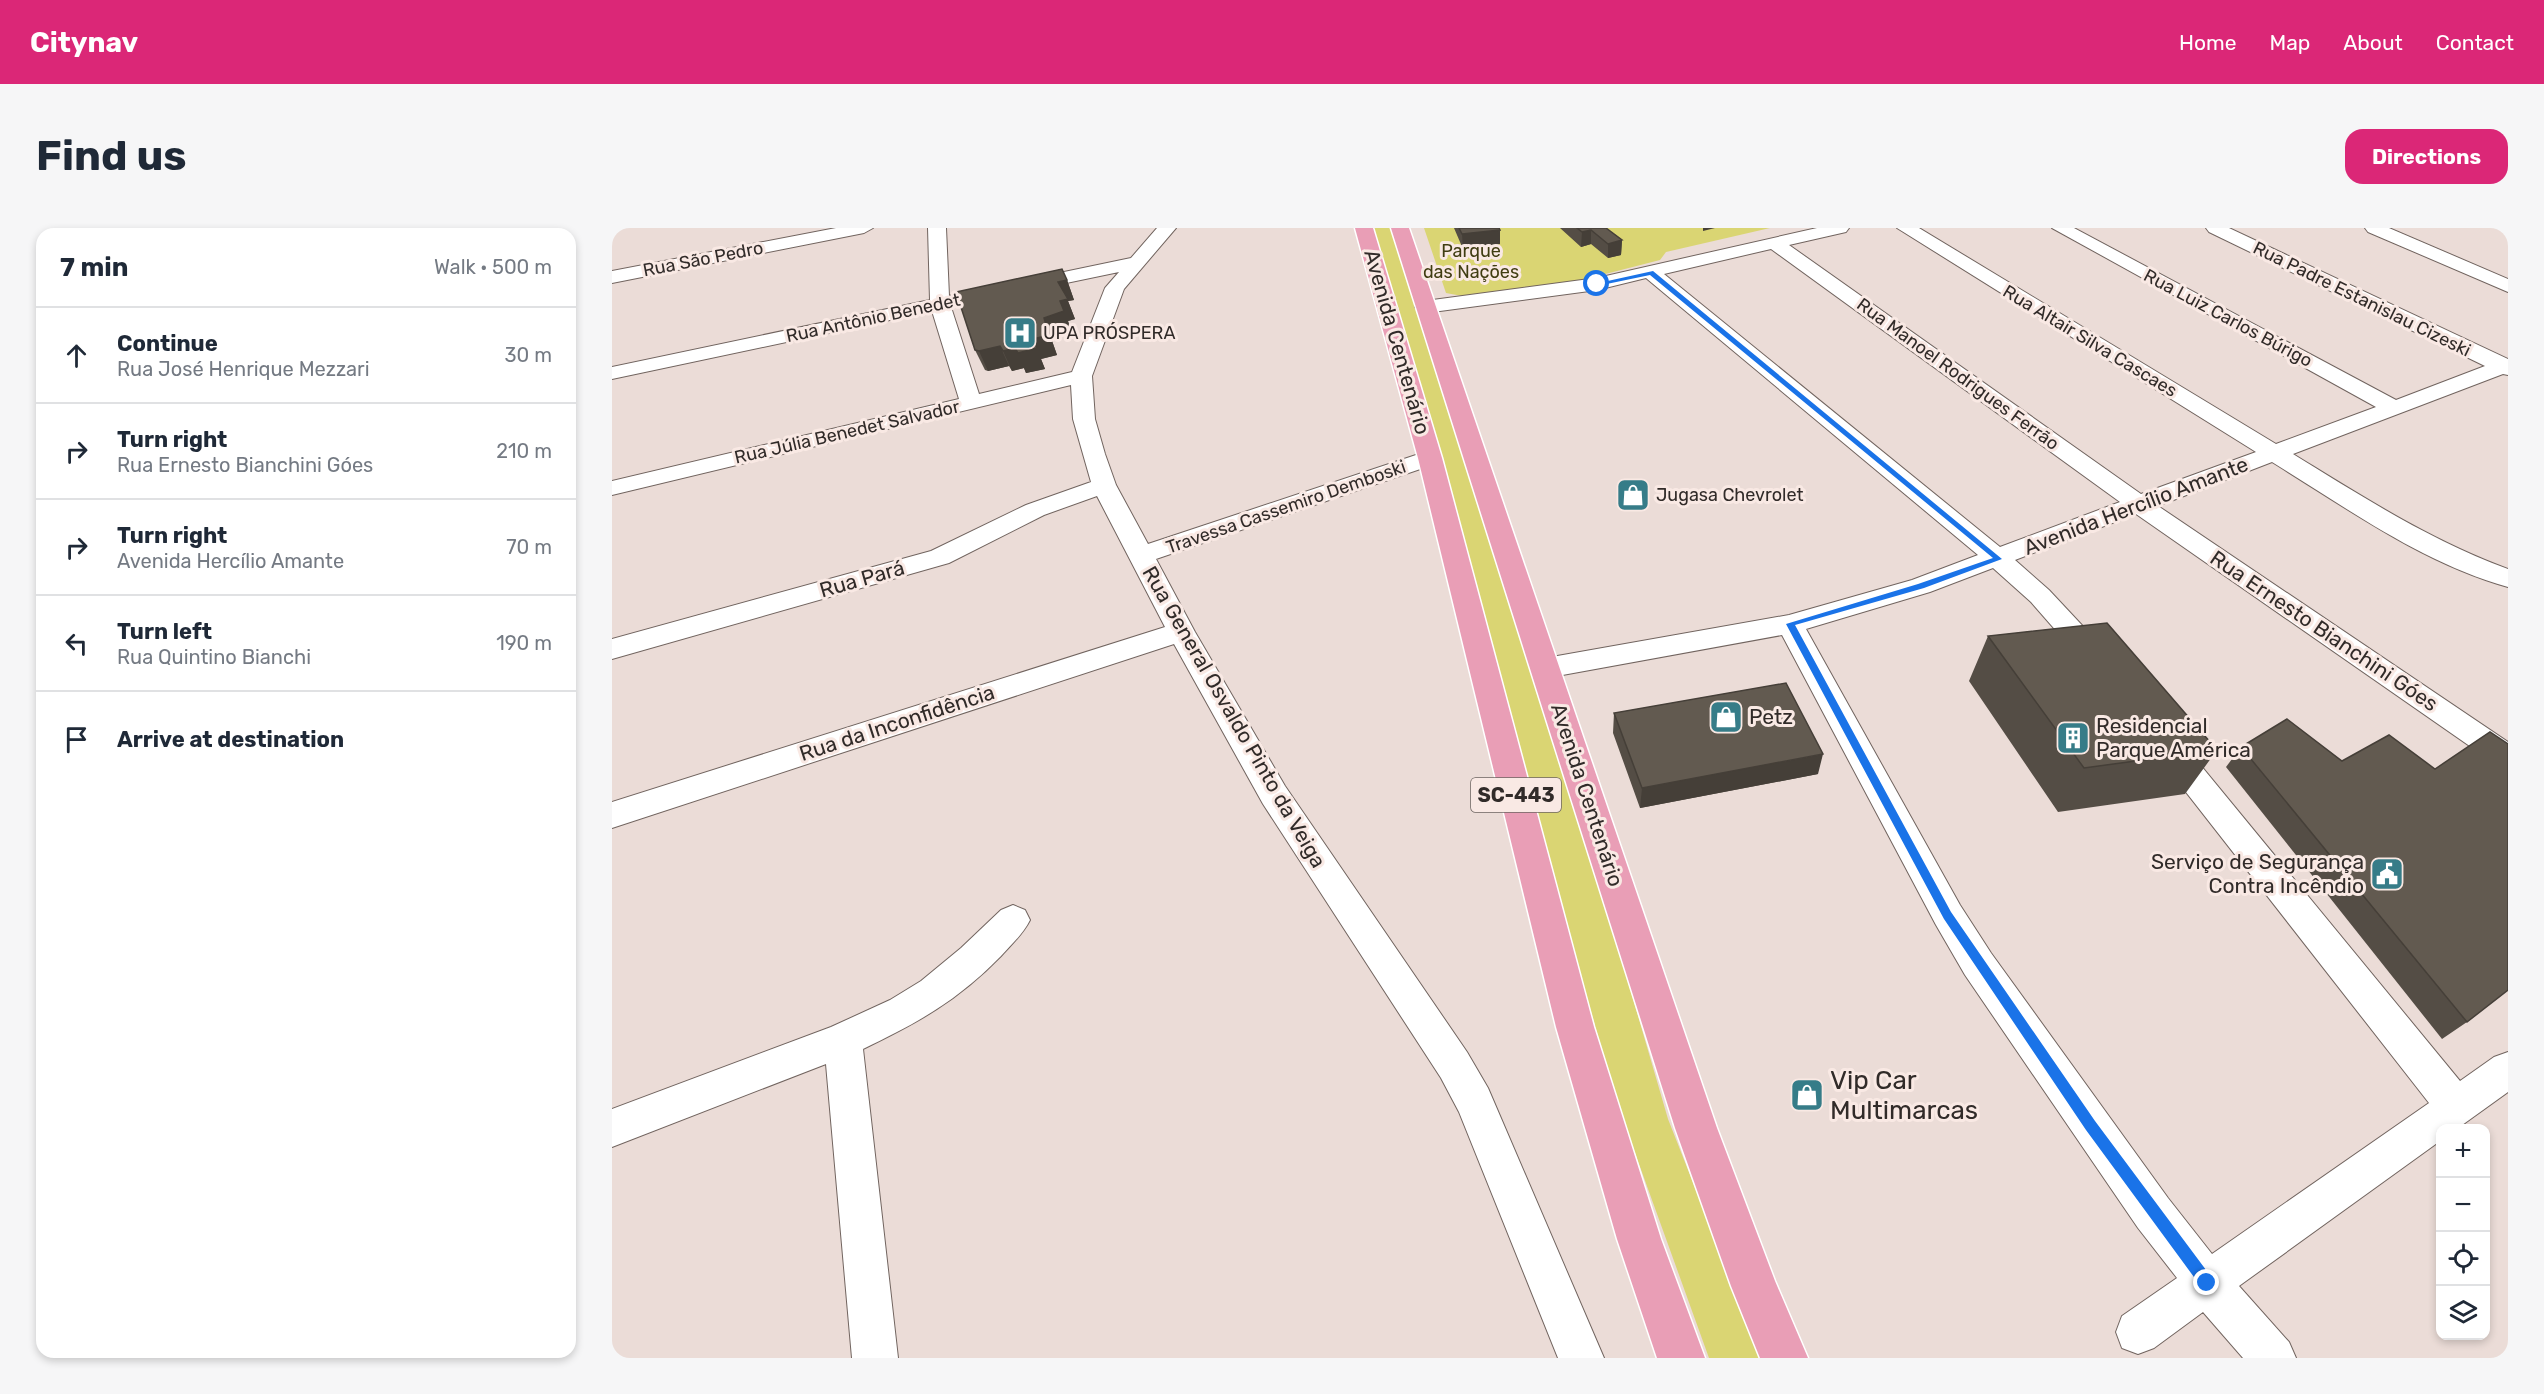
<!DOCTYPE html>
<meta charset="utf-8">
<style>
body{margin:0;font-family:Rubik,sans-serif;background:#f6f6f7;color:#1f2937}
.controls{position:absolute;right:18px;bottom:18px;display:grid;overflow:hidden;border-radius:12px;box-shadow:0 3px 9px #0003}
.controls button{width:54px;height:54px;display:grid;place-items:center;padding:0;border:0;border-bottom:2px solid #e0e1e3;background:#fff;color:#1f2937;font:30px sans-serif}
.stop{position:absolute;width:18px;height:18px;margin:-14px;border:4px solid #1a73e8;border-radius:50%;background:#fff}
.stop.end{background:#1a73e8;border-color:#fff;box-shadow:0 2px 6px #0008}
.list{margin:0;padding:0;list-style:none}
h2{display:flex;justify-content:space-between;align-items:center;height:78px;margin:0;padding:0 24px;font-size:26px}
h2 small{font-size:20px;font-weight:400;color:#747a83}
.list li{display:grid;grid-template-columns:39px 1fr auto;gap:18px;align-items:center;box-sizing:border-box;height:96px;padding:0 24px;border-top:2px solid #e0e1e3}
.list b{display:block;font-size:22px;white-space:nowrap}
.list p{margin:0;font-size:20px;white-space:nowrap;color:#747a83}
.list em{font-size:20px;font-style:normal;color:#747a83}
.icon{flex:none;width:33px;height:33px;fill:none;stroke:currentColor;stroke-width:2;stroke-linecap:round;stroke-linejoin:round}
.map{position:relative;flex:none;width:1896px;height:1130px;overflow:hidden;border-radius:18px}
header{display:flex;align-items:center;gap:36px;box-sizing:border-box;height:84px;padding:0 30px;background:#db2777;color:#fff}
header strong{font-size:28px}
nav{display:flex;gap:33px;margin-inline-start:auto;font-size:21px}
.intro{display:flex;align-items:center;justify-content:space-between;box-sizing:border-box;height:144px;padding:0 36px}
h1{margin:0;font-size:42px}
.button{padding:15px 27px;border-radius:18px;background:#db2777;color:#fff;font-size:21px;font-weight:700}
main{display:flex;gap:36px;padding:0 36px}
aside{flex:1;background:#fff;border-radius:18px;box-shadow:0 3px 9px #0003}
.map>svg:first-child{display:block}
</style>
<header>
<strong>Citynav</strong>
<nav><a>Home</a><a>Map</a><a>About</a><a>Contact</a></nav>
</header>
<div class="intro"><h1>Find us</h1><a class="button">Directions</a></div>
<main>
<aside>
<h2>7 min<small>Walk · 500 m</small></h2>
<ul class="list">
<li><svg class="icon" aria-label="ahead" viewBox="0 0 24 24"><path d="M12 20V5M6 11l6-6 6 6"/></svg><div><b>Continue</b><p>Rua José Henrique Mezzari</p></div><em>30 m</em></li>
<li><svg class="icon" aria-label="right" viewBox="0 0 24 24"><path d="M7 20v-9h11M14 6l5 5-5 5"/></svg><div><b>Turn right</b><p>Rua Ernesto Bianchini Góes</p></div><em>210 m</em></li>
<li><svg class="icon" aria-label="right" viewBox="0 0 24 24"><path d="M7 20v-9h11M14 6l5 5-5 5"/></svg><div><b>Turn right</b><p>Avenida Hercílio Amante</p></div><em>70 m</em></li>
<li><svg class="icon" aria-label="left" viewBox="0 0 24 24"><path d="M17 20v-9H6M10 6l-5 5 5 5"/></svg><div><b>Turn left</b><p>Rua Quintino Bianchi</p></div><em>190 m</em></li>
<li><svg class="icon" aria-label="arrive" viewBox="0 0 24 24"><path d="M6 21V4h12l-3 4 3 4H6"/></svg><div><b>Arrive at destination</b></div></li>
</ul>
</aside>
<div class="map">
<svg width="1896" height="1130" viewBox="0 0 1896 1130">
<rect width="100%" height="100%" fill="#ebdcd7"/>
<path fill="#dad573" d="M756,0h23l215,678 62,213 94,239h-53l-92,-255z
M812,0h346l-104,24 -6,8 -82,21 -116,15 -16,-3z"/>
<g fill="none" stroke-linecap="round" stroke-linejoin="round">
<defs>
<path id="minor" d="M224,0h37l-9,5 -252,50v-12z
M316,0h18l3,68 182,-38 26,-30h19l-52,61 -32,87 3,43 10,35 11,31 32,59 274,-91h16l4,5 -4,5 -282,96 39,73 90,154 182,266 21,36 116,270h-46l-99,-246 -18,-34 -178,-274 -89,-160 -562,184v-26l553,-175 -68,-131 -53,19 -95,48 -337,96v-20l319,-88 95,-46 65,-23 -18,-63 -2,-34 -459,110v-14l347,-82 -27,-88 -320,68v-12l318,-67zM507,44l-14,16 -33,84 -93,22 -28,-87z
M1205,0h32l-3,4 -57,13 352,249 115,-42 -359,-224h22l357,216 100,-37 -324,-179h22l322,172 89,-34 -276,-134 -3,-4h23l279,131v16l-5,-1 -210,80c70,43 138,87 215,115v18c-86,-24 -161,-79 -236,-125l-114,44 350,236v27l-11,-4 -361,-251 -121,46 34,30 58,62 4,7 -4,7 -10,3 -10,-3 -56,-64 -38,-34 -63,24 -124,37 154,276 31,48 177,245 44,56 217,-151 -272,-348 -4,-8 4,-8 11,-3 11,3 281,342 34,-24 14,-5v40l-50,36h-18v13l-201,145 50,56 7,16h-53l-40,-46 -49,36 -16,6 -16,-6 -6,-16 6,-16 55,-38 -39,-50 -173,-253 -29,-50 -154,-290 -236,43 -10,-3 -4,-7 4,-7 10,-3 243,-43 123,-35 66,-25 -332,-277 -49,12 -172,23 -7,-2 -3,-4 3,-4 7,-2 172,-23zM1159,21l349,253 -120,45 -336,-273z
M1753,0h24l119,51v13l-140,-60z
M401,677l12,5 5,10c-7,14 -18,24 -29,36 -44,45 -82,66 -138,93l35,309h-46l-26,-294 -214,83v-38l219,-82 59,-27 31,-19 40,-33 40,-38z"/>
<path id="major" d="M743,0h18l69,230 152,569 67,212 44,119h-48l-40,-119 -61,-212 -138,-569z
M779,0h18l308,900 58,153 33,77h-48l-29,-72 -56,-158z"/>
</defs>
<use href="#minor" stroke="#71645f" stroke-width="2"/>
<use href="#major" stroke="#fff" stroke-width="3"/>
<use href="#minor" fill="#fff" fill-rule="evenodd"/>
<use href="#major" fill="#e99eb6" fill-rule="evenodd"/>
</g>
<path fill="#544d45" d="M842,0h45l1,16 -37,5z
M948,0h46l16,12 -1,15 -13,3 -17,-14 -10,3z
M455,52l7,20 -6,1 7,18 -7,2 3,10 -20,7 6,17 -16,4 4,10 -19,4 -2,-5 -12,3 -3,-5 -21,5 -3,-1 -10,-20z
M1376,408l229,114 -32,44 -127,18 -89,-131z
M1002,485l204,61 -178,34 -27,-75z
M1629,519l226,275 -25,17 -216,-272z"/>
<path fill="#453f38" d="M1091,0h12l-12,3z
M888,2v14l-37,5 -1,-15z
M979,2v14l-10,3 1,-15z
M1010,12l-1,15 -13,3v-14z
M455,52l7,20 -6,1 7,18 -7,2 3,10 -20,7 6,17 -16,4 4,10 -19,4 -2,-5 -12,3 -9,-20 30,-12 11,-21 16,-17 -2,-19z
M388,118l9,20 -21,5 -9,-20z
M1211,526l-5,20 -178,34 2,-20z"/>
<path fill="#625a50" stroke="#453f38" stroke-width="1.5" d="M847,0h40l1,2 -38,4z
M965,0h29l16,12 -14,4 -17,-14 -9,2z
M450,41l5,11 -9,2 10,17 -8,2 4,10 -20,7 5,17 -16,4 4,9 -19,5 -3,-5 -12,3 -3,-5 -21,5 -4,-1 -19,-58z
M1495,395l110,127 -133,18 -96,-132z
M1174,455l37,71 -181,34 -28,-75z
M1675,491l55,42 47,-26 46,34 55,-37 18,12v246l-41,32 -226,-275z"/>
<path fill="#1a73e8" d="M1041,43l349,288 -78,29 -129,37 156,287 144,209 117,157v10h-10l-116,-158 -142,-211 -158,-295 132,-40 75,-26 -343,-283 -53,11 -3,-2z"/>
<defs>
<symbol id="hospital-square" viewBox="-11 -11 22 22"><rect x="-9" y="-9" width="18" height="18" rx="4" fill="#367c88" stroke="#f9e9e4"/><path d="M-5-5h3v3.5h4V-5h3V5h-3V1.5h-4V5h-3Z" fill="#fff"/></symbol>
<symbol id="shop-square" viewBox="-11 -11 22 22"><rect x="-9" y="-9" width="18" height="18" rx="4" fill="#367c88" stroke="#f9e9e4"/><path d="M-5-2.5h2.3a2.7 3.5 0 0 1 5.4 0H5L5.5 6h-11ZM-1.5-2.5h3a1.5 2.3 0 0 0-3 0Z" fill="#fff"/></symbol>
<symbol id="building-square" viewBox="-11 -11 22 22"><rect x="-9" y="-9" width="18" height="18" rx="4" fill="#367c88" stroke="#f9e9e4"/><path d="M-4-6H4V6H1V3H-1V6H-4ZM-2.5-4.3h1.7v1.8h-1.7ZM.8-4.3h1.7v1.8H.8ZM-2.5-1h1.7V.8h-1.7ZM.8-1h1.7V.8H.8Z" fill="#fff"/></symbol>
<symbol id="civic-square" viewBox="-11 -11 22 22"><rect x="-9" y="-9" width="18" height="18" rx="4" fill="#367c88" stroke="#f9e9e4"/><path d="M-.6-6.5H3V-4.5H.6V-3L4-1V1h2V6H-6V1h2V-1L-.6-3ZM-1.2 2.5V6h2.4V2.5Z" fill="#fff"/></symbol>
</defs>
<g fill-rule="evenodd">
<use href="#hospital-square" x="389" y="86" width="38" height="38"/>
<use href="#shop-square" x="1002" y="248" width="38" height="38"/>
<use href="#shop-square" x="1095" y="470" width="38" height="38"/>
<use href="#building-square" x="1442" y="491" width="38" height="38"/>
<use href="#civic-square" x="1756" y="627" width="38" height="38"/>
<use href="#shop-square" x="1176" y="848" width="38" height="38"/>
</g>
<g text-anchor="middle" stroke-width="6" stroke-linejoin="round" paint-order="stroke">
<g font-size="18" fill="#403d12" stroke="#f9e9e4">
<text x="859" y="29">Parque<tspan x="859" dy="21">das Nações</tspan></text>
</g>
<g font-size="18" fill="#312b29" stroke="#f9e9e4">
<text transform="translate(91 31) rotate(-11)" y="6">Rua São Pedro</text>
<text transform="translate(1750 71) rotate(26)" y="6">Rua Padre Estanislau Cizeski</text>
<text transform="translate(261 90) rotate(-12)" y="6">Rua Antônio Benedet</text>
<text transform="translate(1616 90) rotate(28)" y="6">Rua Luiz Carlos Búrigo</text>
<text transform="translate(1478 113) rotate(31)" y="6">Rua Altair Silva Cascaes</text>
<text transform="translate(1346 146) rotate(36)" y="6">Rua Manoel Rodrigues Ferrão</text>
<text transform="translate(235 204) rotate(-13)" y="6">Rua Júlia Benedet Salvador</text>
<text transform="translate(674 279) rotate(-19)" y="6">Travessa Cassemiro Demboski</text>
</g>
<g font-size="18" fill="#312b29" stroke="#f9e9e4" text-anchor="start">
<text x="431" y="111">UPA PRÓSPERA</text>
<text x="1044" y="273">Jugasa Chevrolet</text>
</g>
<rect fill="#f9e9e4" stroke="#6d6461" stroke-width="1.5" x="859" y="550" width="90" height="34" rx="4.5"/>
<g font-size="20" font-weight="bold" fill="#312b29">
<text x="904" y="574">SC-443</text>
</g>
<g font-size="21" fill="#312b29" stroke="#f9e9e4">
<text transform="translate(785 114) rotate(74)" y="7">Avenida Centenário</text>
<text transform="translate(1524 278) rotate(-21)" y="7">Avenida Hercílio Amante</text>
<text transform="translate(250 351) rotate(-16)" y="7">Rua Pará</text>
<text transform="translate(1712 403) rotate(34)" y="7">Rua Ernesto Bianchini Góes</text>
<text transform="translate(622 489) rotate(60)" y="7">Rua General Osvaldo Pinto da Veiga</text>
<text transform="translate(285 495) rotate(-18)" y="7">Rua da Inconfidência</text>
<text transform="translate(975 567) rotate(72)" y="7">Avenida Centenário</text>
</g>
<g font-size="21" fill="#312b29" stroke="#f9e9e4" text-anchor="start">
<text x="1137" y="496">Petz</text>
<text x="1484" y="505">Residencial<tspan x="1484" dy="24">Parque América</tspan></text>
<text x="1752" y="641" text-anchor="end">Serviço de Segurança<tspan x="1752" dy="24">Contra Incêndio</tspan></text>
</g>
<g font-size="26" fill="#312b29" stroke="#f9e9e4" text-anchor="start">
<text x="1218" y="861">Vip Car<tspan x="1218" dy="30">Multimarcas</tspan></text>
</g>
</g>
</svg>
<div class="controls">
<button>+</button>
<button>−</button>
<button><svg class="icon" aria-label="locate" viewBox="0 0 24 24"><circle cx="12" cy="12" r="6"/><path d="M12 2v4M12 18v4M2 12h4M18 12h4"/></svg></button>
<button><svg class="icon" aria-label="layers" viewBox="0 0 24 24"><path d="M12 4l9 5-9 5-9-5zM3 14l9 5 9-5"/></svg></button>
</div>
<div class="stop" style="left:985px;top:56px"></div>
<div class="stop end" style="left:1595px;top:1055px"></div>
</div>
</main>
